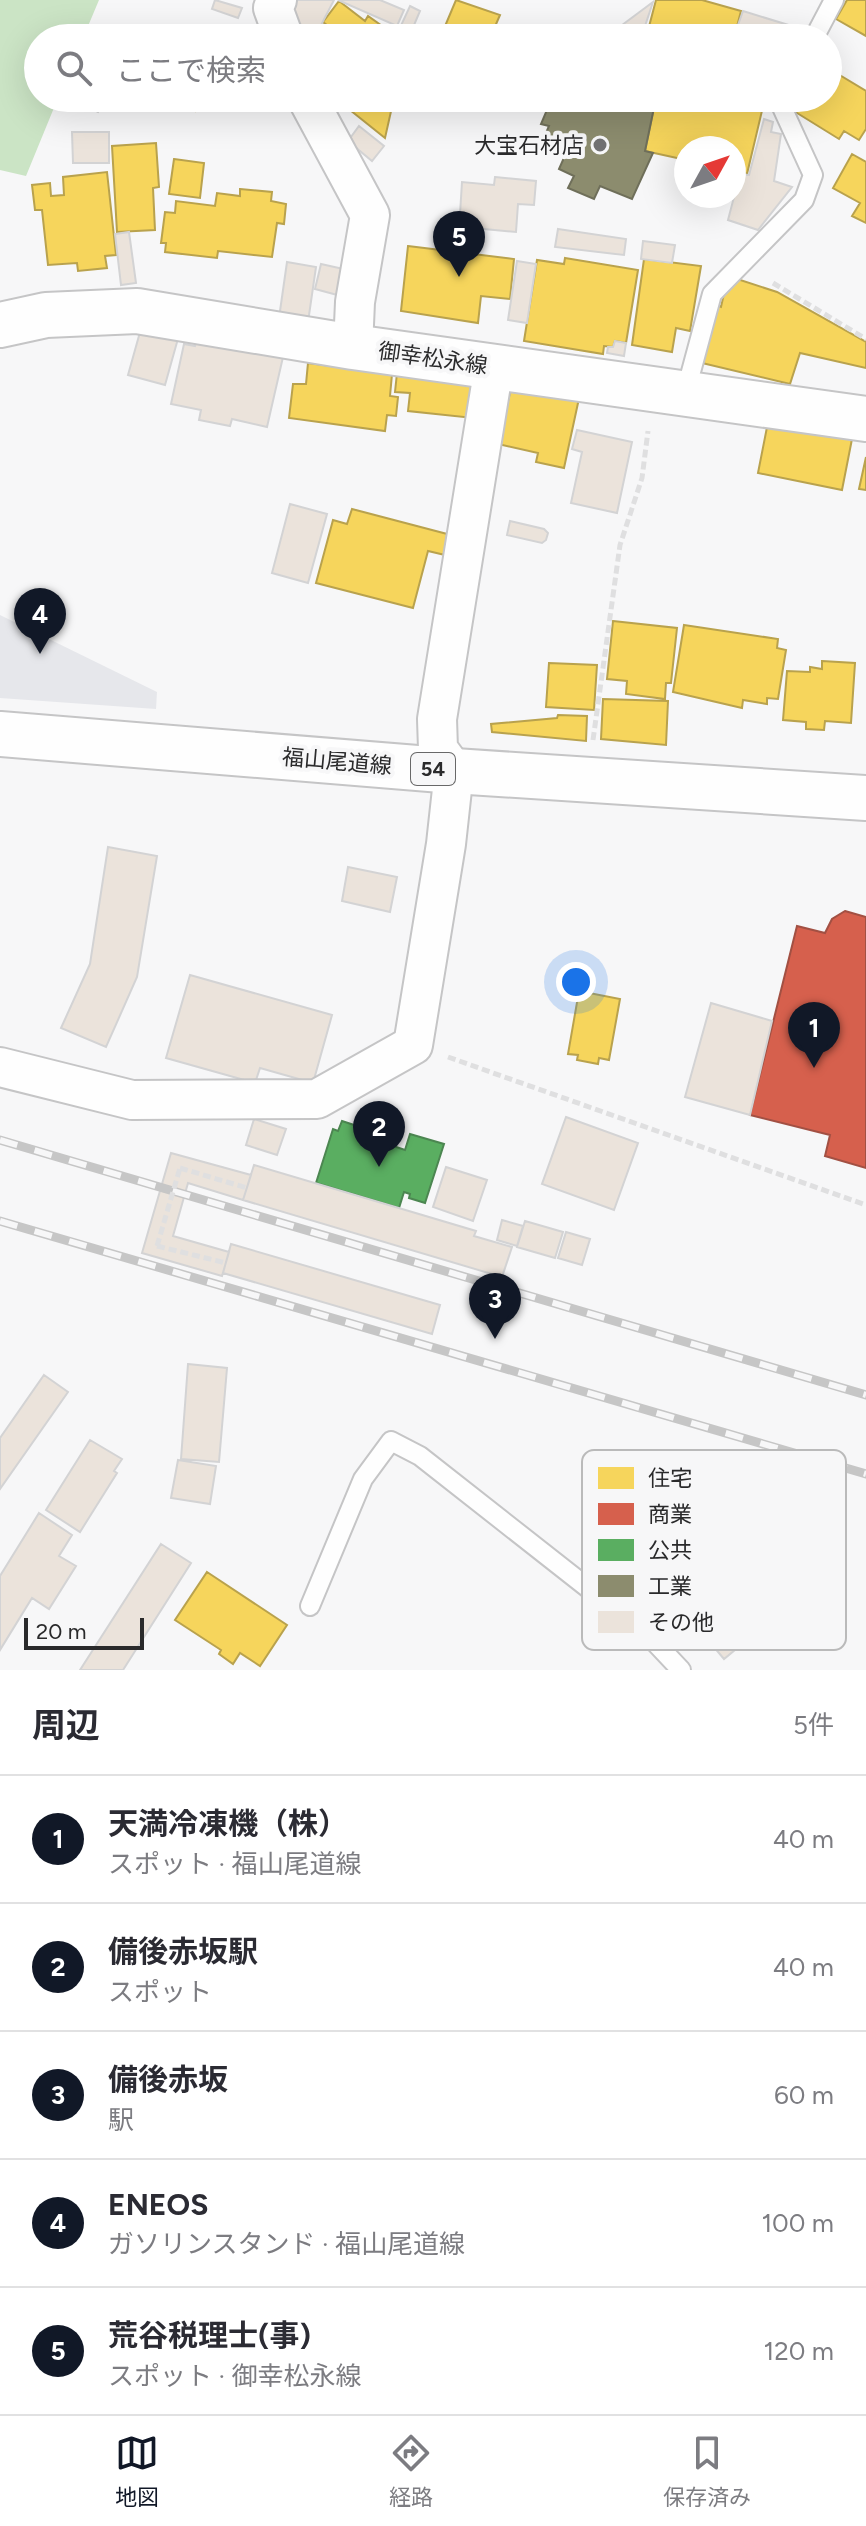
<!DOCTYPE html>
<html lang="ja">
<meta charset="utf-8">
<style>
body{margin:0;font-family:Figtree,"Noto Sans JP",sans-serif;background:#f7f7f7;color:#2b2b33}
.compass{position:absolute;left:674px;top:136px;width:72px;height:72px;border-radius:50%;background:#fff;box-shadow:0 8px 32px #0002;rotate:50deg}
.scale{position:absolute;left:24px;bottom:20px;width:120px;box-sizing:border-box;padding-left:8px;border:4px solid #2a2a2b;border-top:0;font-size:22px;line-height:28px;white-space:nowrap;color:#2a2a2b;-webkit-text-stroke:6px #f7f7f8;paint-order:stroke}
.you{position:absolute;left:576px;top:982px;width:28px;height:28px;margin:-20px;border:6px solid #fff;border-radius:50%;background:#1a73e8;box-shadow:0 0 0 12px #1a73e833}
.badge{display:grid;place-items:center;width:52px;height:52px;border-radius:50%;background:#111827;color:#fff;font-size:26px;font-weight:700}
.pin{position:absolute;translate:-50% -66px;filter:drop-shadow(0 2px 4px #0008)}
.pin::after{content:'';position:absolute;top:42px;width:28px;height:24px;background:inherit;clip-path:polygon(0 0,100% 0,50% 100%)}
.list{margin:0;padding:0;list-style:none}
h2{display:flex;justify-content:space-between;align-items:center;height:104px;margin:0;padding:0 32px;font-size:34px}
h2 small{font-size:26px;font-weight:400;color:#7c7c81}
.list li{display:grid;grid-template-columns:52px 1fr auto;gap:24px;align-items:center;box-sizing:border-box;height:128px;padding:0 32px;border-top:2px solid #e1e1e2}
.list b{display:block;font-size:30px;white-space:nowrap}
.list p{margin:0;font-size:26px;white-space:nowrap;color:#7c7c81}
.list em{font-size:26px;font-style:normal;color:#7c7c81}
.icon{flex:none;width:44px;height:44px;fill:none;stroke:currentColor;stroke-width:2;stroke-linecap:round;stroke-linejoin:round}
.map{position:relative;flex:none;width:866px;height:1670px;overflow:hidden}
.search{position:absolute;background:#fff;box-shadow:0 8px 32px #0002;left:24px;right:24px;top:24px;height:88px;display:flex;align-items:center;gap:20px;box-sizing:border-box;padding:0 28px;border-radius:44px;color:#7c7c81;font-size:30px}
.sheet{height:744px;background:#fff}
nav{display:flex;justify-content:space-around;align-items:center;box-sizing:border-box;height:112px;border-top:2px solid #e1e1e2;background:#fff;font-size:22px;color:#7c7c81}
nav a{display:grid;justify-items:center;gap:4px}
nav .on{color:#111827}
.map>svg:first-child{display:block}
</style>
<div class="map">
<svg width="866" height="1670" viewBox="0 0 866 1670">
<rect width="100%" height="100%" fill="#f7f7f8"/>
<path fill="#e6e7eb" d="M0,615l157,77 -1,17 -156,-11z"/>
<path fill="#cbe4c5" d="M0,0h99l-16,38h-45v60h20l-32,78 -26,-6z"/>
<path fill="#f6d55c" stroke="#b9a24d" stroke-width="2" d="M456,0l44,15 -10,23h-50z
M656,0h46l39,11 -7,27h-88z
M847,0h19v36l-30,-17z
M339,1l26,20 3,-5 31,22h-80l9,-12 -5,-4z
M828,68l38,23v38l-7,11 -15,-9 -5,8 -50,-31 6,-10h33z
M156,98h44l-5,13z
M335,98h59l-9,40z
M656,98h109l-18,76 -13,-3v-23h-48v12l-41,-9z
M156,143l3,44 -6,1 2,42 -38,2 -5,-86z
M852,154l14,8v61l-14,-7 8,-13 -27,-15z
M174,159l30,4 -4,35 -31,-4z
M107,172l9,83 -11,1 2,12 -29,3 -1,-8 -29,2 -6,-55h-7l-3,-25 18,-2 1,13 13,-1 -1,-18z
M240,189l32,3 -1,9 15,3 -2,20 -7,-1 -5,34 -54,-6 -1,7 -52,-6 1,-9h-5l4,-31 10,1 1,-12 39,5 2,-13 23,3z
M408,246l106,13 -4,40 -29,-3 -3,27 -77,-12z
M565,258l73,12 -12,73 -11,-2 -2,6 -9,-1 -1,8 -79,-13 13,-81 27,4z
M644,259l57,7 -11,65 -14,-3 -4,24 -40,-7z
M728,276l49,16 89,50v26l-66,-15 -10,31 -88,-21 14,-58 5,2z
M308,363l84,11 -2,22 8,1 -2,19 -9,-1 -2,16 -96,-13 4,-34h13z
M397,373l80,5 -4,40 -65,-7 2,-18 -15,-1z
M513,380l68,9 -17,79 -28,-6 2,-9 -40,-9z
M768,422l84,17 -10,51 -84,-17z
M866,457v33l-7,-1z
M352,509l99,26 -6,20 -17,-4 -15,57 -97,-25 17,-63 14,4z
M613,621l64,7 -6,55h-5l-1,16 -39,-5 1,-13 -20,-2z
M684,625l94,14 -1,9 9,2 -8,49 -11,-1v6l-24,-4 -1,8 -69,-16z
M822,661l33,2 -4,60 -26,-2 -1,9 -18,-1v-7l-23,-2 4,-49 23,1v-5l12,2z
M549,663l48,2 -3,45 -48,-3z
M603,699l65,2 -2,44 -65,-6z
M558,715l29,1 -1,25 -94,-9 -1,-8 66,-6z
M579,991l41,8 -11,61 -10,-2 -1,6 -21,-4 1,-5 -10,-1z
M207,1572l80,53 -27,41 -20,-13 -7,11 -14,-10 2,-4 -46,-30z"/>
<path fill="#d6604d" stroke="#a25043" stroke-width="2" d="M845,911l21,6v251l-41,-12 5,-21 -80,-20 47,-189 28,7 7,-14z"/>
<path fill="#5aae61" stroke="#4c8651" stroke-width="2" d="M342,1121l24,8 -2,7 41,14 5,-16 34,10 -19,59 -16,-5 1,-4 -6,-2 -5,16 -83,-25 17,-54 5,2z"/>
<path fill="#8c8c6e" stroke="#6f6f5a" stroke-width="2" d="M560,98h96l-11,53 8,2 -21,46 -32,-13 -6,13 -26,-11 6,-12 -15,-7 8,-18 -24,-11 6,-14 -8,-2 8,-19 6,3z"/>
<path fill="#ebe3db" stroke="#d3d3d4" stroke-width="2" d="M215,0l27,8 -4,10 -26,-9z
M297,0h37l-17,33 -29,-15z
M338,0h42l24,10 -7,16z
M653,2l-12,36 -35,-1z
M410,6l10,5 -11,26 -11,-5z
M743,11l52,16 -3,11h-50l3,-11 -7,-2z
M88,98h19l-9,14 -14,-7z
M764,119l9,3 -2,10 10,2 -7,47 18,6 -34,43 -30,-10 12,-46 9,1z
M359,126l25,20 -12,15 -24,-20z
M72,132h37v31h-36z
M495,177l41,4 -2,24 -16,-1 -2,28 -63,-6 1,-13 6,1 2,-32 32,3z
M558,229l68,10 -2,16 -69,-8z
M129,232l7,51 -15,2 -6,-51z
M643,241l32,4 -3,18 -31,-4z
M517,261l19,3 -9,59 -19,-3z
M287,262l29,5 -8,55 -29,-4z
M321,264l27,6 -7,26 -26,-7z
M142,325l37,10 -14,50 -37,-10z
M197,338l86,19 -16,70 -35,-8 -2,7 -31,-6 2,-10 -30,-6 13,-60 11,2z
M615,341l11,2 -2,13 -17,-3 1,-6h5z
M577,430l55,12 -15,71 -46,-10 11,-51 -10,-3z
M290,504l37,10 -19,69 -36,-10z
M510,521l34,8 4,4 -2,7 -4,3 -35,-8z
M108,847l49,9 -20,121 -31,70 -45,-19 29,-64z
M348,867l49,10 -7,35 -48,-11z
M190,975l142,40 -19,68 -53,-15 -5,15 -89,-25z
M711,1003l61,18 -22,94 -65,-18z
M566,1117l72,26 -24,67 -72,-26z
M254,1119l32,10 -9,26 -31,-10z
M171,1153l80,22 -8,25 -55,-17 -15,53 56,16 -7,24 -80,-23z
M254,1165l222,66 -2,5 38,11 -10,30 -259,-77z
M446,1167l41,13 -14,41 -40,-14z
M502,1220l21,6 -6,20 -20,-6z
M525,1221l38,11 -8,26 -38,-11z
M566,1232l24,7 -8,26 -24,-7z
M231,1244l209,61 -8,29 -209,-61z
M188,1364l39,4 -8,94 -38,-3z
M44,1375l24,17 -68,97v-51z
M90,1440l32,19 -8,12 3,2 -37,59 -34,-22z
M178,1460l38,6 -6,38 -39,-6z
M39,1513l33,22 -13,21 17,10 -27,43 -17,-11 -32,52v-74z
M161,1544l30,19 -68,107h-43z
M732,1609l21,26 -29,24 -22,-26z"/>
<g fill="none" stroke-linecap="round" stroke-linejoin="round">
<defs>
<path id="service" d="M814,38l20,-38
M685,394l27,-100 92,-94 9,-25 -33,-72 3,-5
M310,1606l53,-127 28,-38 29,15 229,180 32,34"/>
<path id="minor" d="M277,0l-4,8 11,30
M307,98l63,117 -15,87 -2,45
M0,1067l132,33 185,-1 96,-54 33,-201 8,-73 -16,-22 -1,-30 57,-353"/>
<path id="secondary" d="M0,325l46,-10 91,-4 216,36 513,72"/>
<path id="primary" d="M0,734l454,37 412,27"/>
</defs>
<use href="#service" stroke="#c5c5c6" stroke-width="22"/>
<use href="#minor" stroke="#c5c5c6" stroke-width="42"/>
<use href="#secondary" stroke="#c5c5c6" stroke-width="48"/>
<use href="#primary" stroke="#c5c5c6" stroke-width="48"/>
<path stroke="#dfdfe0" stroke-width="5" stroke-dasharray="8 4" stroke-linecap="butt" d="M773,283l93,56
M593,740l27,-195 22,-67 6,-47
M448,1057l418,148
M180,1168l67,20
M157,1246l69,17"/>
<use href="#service" stroke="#fefefe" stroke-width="18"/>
<use href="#minor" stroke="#fefefe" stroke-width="38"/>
<use href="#secondary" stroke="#fefefe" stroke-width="44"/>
<use href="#primary" stroke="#fefefe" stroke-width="44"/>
<defs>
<path id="rail" d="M0,1140l866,255
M0,1221l866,253"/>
</defs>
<use href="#rail" stroke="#c6c6c6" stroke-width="9"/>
<use href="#rail" stroke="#f7f7f8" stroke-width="6" stroke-dasharray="18" stroke-linecap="butt"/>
<path stroke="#dfdfe0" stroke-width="5" stroke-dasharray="8 4" stroke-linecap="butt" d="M157,1246l23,-78"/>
</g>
<circle fill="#727273" stroke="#f7f7f8" stroke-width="3" cx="600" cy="145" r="8"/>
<g text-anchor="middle" stroke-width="8" stroke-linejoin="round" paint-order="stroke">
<rect fill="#f7f7f8" stroke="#686868" stroke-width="2" x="411" y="753" width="44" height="32" rx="6"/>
<g font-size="20" font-weight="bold" fill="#2a2a2b">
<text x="433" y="776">54</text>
</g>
<g font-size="22" fill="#2a2a2b" stroke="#f7f7f8" text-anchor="end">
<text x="584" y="153">大宝石材店</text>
</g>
<g font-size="22" fill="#2a2a2b" stroke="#f7f7f8">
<text transform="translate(433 358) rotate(8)" y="8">御幸松永線</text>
<text transform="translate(337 761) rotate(5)" y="8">福山尾道線</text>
</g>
</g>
<rect x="582" y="1450" width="264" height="200" rx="12" fill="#f7f7f8" stroke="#bababa" stroke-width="2"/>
<rect x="598" y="1467" width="36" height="22" fill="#f6d55c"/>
<rect x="598" y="1503" width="36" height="22" fill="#d6604d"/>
<rect x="598" y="1539" width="36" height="22" fill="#5aae61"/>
<rect x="598" y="1575" width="36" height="22" fill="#8c8c6e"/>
<rect x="598" y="1611" width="36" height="22" fill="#ebe3db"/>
<g font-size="22" fill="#2a2a2b">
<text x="648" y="1486">住宅</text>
<text x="648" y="1522">商業</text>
<text x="648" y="1558">公共</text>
<text x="648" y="1594">工業</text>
<text x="648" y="1630">その他</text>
</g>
</svg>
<svg class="compass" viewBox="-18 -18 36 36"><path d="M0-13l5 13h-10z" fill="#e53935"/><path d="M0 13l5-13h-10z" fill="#7c7c81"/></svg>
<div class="scale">20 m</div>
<div class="you"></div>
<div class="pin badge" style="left:814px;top:1068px">1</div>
<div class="pin badge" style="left:379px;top:1167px">2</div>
<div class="pin badge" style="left:495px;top:1339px">3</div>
<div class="pin badge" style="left:40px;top:654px">4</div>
<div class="pin badge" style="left:459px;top:277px">5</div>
<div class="search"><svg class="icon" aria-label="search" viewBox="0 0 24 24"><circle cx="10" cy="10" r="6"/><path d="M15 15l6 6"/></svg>ここで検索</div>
</div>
<section class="sheet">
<h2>周辺<small>5件</small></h2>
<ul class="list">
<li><span class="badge">1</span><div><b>天満冷凍機（株）</b><p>スポット · 福山尾道線</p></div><em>40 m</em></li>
<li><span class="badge">2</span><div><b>備後赤坂駅</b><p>スポット</p></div><em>40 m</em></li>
<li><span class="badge">3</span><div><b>備後赤坂</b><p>駅</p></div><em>60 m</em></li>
<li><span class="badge">4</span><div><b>ENEOS</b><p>ガソリンスタンド · 福山尾道線</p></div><em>100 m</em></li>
<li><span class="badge">5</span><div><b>荒谷税理士(事)</b><p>スポット · 御幸松永線</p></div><em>120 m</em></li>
</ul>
</section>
<nav>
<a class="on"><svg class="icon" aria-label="map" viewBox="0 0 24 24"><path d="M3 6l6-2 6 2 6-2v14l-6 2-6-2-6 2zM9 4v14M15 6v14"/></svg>地図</a>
<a><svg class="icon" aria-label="directions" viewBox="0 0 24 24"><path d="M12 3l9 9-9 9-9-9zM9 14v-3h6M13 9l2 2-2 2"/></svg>経路</a>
<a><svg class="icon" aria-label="saved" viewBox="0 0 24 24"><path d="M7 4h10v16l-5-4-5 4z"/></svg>保存済み</a>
</nav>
